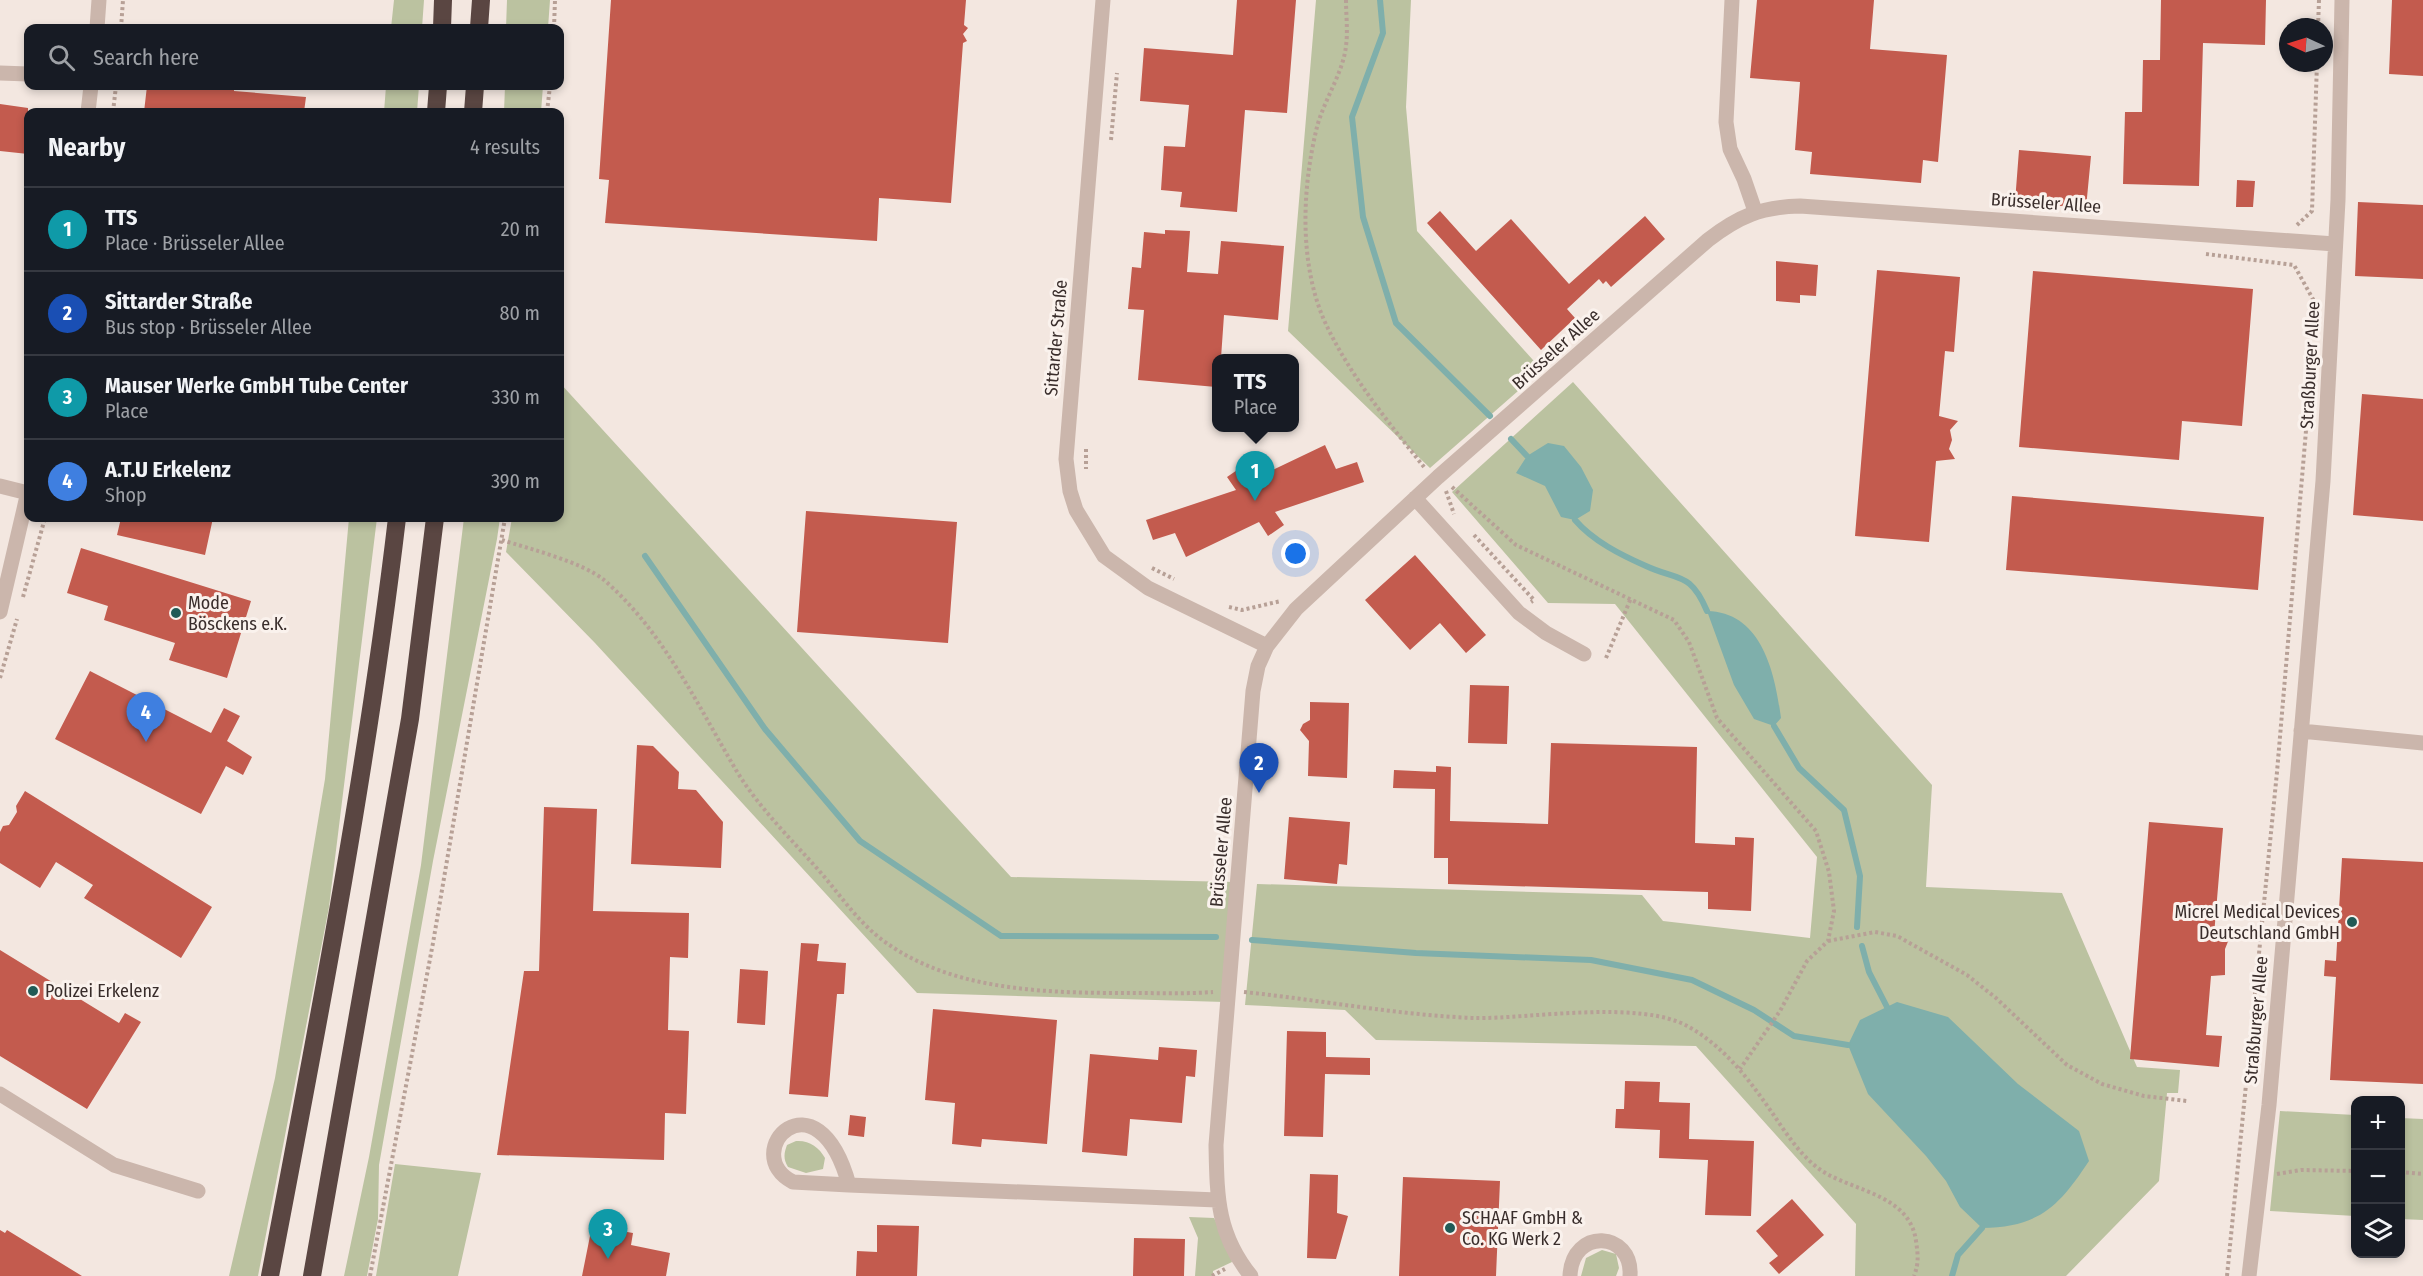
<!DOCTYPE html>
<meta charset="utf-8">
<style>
body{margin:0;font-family:"Fira Sans Condensed",sans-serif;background:#20242c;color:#f1f3f6}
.controls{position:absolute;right:18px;bottom:18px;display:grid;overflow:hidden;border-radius:12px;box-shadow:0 3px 9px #0003}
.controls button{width:54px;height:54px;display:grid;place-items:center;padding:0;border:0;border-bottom:2px solid #363941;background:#171b24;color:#f1f3f6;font:30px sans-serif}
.compass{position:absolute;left:2279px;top:18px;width:54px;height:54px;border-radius:50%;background:#171b24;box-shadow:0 3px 9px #0003;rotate:274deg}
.you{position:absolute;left:1296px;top:554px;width:21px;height:21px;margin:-15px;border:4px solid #fff;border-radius:50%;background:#1a73e8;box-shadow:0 0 0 9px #1a73e833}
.badge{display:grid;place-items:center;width:39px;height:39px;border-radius:50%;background:#93aeae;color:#fff;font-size:20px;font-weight:700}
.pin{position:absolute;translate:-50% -50px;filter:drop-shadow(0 2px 3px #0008)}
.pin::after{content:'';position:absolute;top:32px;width:21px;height:18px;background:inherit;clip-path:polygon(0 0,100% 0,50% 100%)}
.popup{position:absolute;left:1212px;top:354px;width:87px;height:78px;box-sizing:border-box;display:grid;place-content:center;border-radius:12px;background:#171b24;filter:drop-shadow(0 2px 4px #0005);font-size:20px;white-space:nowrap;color:#9ea1a6}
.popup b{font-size:22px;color:#f1f3f6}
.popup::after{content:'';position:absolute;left:50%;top:100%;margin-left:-12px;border:12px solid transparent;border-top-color:#171b24}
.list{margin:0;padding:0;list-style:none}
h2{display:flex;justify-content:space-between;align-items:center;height:78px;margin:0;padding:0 24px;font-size:26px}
h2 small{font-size:20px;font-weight:400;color:#9ea1a6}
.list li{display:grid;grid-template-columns:39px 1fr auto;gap:18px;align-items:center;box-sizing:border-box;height:84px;padding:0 24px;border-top:2px solid #363941}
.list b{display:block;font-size:22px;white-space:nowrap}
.list p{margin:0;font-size:20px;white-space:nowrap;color:#9ea1a6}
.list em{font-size:20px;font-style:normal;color:#9ea1a6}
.icon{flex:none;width:33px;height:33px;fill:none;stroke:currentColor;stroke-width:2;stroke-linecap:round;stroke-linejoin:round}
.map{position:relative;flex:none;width:2423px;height:1276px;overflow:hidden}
.search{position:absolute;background:#171b24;box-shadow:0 3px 9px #0003;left:24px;top:24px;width:540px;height:66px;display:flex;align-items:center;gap:15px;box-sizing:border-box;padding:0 21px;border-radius:12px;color:#9ea1a6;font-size:22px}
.panel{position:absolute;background:#171b24;box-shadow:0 3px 9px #0003;left:24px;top:108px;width:540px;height:414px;border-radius:12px}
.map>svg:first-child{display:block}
</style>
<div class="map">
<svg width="2423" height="1276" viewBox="0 0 2423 1276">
<rect width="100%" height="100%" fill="#f3e7e0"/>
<path fill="#bbc2a0" d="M394,0h30l-2,28h-31z
M507,0h43l-2,28h-42z
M1316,0h95l-5,107 11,124 125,139 -112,98 -142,-137z
M386,86h33l-2,26h-33z
M505,86h38l-2,26h-37z
M1573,382l359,403 -6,102 136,6 75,174 43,3 -2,23h-11l-8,88 -93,95h-211l1,-52 -160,-178 -320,-6 -31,-30 -100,-5 12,-121 385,11 21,26 147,17 7,-81 -202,-253 -67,-1 -96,-111z
M560,383l451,494 223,5 -9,120 -308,-9 -322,-350 -89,-91 6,-34h48z
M349,518h28l-48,389 -71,369h-29l46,-198 50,-299z
M464,518h36l-3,21 -64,322 -54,304 -1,54 -11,57h-23l25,-119 52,-292z
M2280,1111l75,4v101l-85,-5z
M2400,1118l23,1v101l-22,-1z
M796,1141c13,-1 23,6 29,17l-2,11 -17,4 -18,-6c-5,-8 -4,-14 -1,-22z
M395,1164l86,9 -23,103h-82z
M1189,1217l25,1 14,27 4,17 -19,9v5h-18l3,-38z
M1602,1250l14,4 3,14 -3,8h-35l5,-18z"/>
<path fill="#7fafab" d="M1548,443l16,3 17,21 12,23 -3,21 -15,9 -14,-3 -16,-31 -29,-13 11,-17z
M1707,611c55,1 68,62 74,107l-7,8 -20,-7 -20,-34z
M1897,1002l51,15 70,67 61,47 10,30c-30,45 -49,66 -107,67l-22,-21 -14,-26 -20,-25 -58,-62 -20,-49 12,-25z"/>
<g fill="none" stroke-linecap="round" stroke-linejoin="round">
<path stroke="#7fafab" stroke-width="6" d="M1380,0l3,33 -31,84 11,100 33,106 94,93
M1511,439l16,17
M1575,520c18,21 46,35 71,46 32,15 44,5 61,45
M645,556l120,173 95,112 141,95 215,1
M1774,726l25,42 45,42 16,66 -3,51
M1252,940l164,13 175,7 101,20 62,30 40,26 54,9
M1862,946l7,26 18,35
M1952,1276l6,-21 24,-27"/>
</g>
<path fill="#c35b4e" d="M611,0h355l-2,25 4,3 -5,6 4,7 -4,2 -12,160 -72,-5 -2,43 -272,-18 4,-43 -10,-1z
M1237,0h59l-9,113 -42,-3 -8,102 -57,-5 2,-15 -21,-2 3,-44 21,1 4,-42 -49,-4 4,-53 89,7z
M1757,0h117l-4,49 77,6 -9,107 -15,-2 -2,23 -111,-9 2,-22 -17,-2 5,-68 -50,-4z
M2161,0h105l-1,45 -62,-2 -4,143 -76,-2 2,-72h17l1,-52h17z
M2392,0h31v76l-34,-2z
M147,86h87v5l72,6 -2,15h-160z
M0,104l28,4v46l-28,-3z
M2019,150l72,6 -5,52 -71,-6z
M2237,180l18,1 -2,26h-17z
M2358,202l65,3v74l-68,-3z
M1440,211l36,40 35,-32 58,65 76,-68 20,23 -54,48 -5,-6 -3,3 -4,-5 -32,30 8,9 -34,32 -114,-127z
M1165,230l25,1 -3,41 31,2 3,-33 63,5 -6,74 -54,-5 -3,43h-5v29l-78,-7 6,-70 -16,-1 4,-42 9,1 3,-36 21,2z
M1776,261l42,4 -2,31 -16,-1v8l-24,-2z
M1877,270l83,7 -6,75 -9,-1 -6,65 19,5 -8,9 2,10 -3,9 6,10 -19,2 -7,81 -74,-6z
M2033,271l220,18 -11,137 -60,-5 -3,39 -160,-13z
M2362,394l61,5v122l-70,-6z
M1325,445l11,24 21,-7 7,20 -89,30 9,13 -16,11 -9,-14 -73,35 -11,-24 -22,7 -7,-20 90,-30 -9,-13 16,-11 9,14z
M2012,496l252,21 -6,73 -252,-20z
M806,511l151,11 -9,121 -151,-11z
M121,518h92l-8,37 -88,-20z
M81,548l170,53 -24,77 -58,-18 6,-17 -71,-23 4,-14 -41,-13z
M1415,555l71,80 -20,18 -26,-30 -30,27 -45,-50z
M90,671l121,62 13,-25 16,8 -13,25 25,16 -9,18 -17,-9 -25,48 -146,-75z
M1470,685l39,1 -2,58 -39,-1z
M1310,702l39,1 -2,75 -39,-2 1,-35 -9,-11 3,-6 7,-4z
M1551,743l146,4 -2,96 40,2v-8l19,1 -3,73 -43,-2v-17l-260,-8v-26h-14l1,-69 -42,-1 1,-18 42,2v-6l15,1 -1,54 98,3z
M637,745l16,1 26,26 -1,17 18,1 27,32 -2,46 -90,-4z
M25,791l187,116 -31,51 -97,-60 9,-13 -37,-23 -16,26 -40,-25v-31l3,-6 6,-1 8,-13 -1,-6z
M544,807l53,2 -4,102 96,2 -1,45 -18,-1 -2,73 21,1 -3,83 -21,-1 -1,47 -167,-5 27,-184h15z
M1289,817l61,5 -3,43 -8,-1 -2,20 -53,-5z
M2149,822l74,6 -9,107 15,4 -4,10v26l-14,1 -5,59 16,1 -3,31 -89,-8z
M2342,858l81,4v222l-93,-4 6,-103 -12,-1 1,-16 11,1z
M801,943l18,1 -2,17 29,2 -2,31h-7l-9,103 -39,-3z
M0,950l119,73 6,-10 16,9 -54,87 -87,-53z
M740,969l28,2 -3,54 -28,-2z
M933,1009l124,11 -10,124 -65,-5 -1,8 -29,-3 3,-41 -30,-3z
M1287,1031l39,1v25l44,1v17l-45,-1 -2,63 -39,-1z
M1159,1047l38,3 -2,27 -9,-1 -4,47 -52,-4 -3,37 -45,-4 8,-98 68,6z
M1625,1081l35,1 -1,20 31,1 -1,36 65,2 -3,75 -46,-1 3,-55 -49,-2 1,-28 -45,-2 1,-19h8z
M850,1115l16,2 -2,20 -16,-2z
M1310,1174l28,1 -1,38 11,3 -12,43 -29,-1z
M1403,1177l97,4 -4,95h-97z
M1792,1199l32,36 -45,39 -10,-11 9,-7 -22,-25z
M877,1225l42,1 -2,50h-61l1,-25 20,1z
M592,1226l41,7 -2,12 39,8 -4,23h-84z
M0,1230l5,3 2,-3 75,46h-82z
M1134,1238l51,1 -1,37h-51z"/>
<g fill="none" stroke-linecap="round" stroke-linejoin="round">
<path stroke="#b7a096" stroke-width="4" stroke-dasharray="3 3" stroke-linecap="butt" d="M1346,0c0,15 2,31 0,46 -3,27 -22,54 -29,81 -15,61 -18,135 7,193 24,53 64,102 100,147
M2318,27l1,-27
M121,28l2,-28
M554,28l1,-28
M113,112l3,-26
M547,112l3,-26
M1111,140l6,-67
M2297,225l15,-14 5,-148
M2206,254l88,11 20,36
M1086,449v20
M1452,487l64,58 158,75 15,22 28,76 99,113 13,41 5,39 -6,30 -21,20 -27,50 -40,58
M1446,491l8,23
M1474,535l60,65 -3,2
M502,540c28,9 80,22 102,40 59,51 93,124 132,190 21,35 51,65 78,95 23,25 40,53 67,74 70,53 167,54 250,54 27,0 55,1 82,-1
M1152,568l22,11
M23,597l22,-79
M1229,607l13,3 39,-9
M1606,658l25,-60
M0,678l17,-59
M1828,941l47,-9 22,4 70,39 29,23 71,67 35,19 42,12 43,5
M1244,992c77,8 153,23 230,26 57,1 167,-19 215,9 37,21 61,54 84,87 15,22 31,47 54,60 33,18 83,23 89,67 2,14 3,22 -2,35
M2400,1172l23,2
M2277,1174l24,-4 55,1
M370,1276l63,-333 72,-425
M1212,1276l13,-7
M2227,1276l50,-504 31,-365"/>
<path stroke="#cbb6ac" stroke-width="15" d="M1103,0l-37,459 4,32 6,19 28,46 44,32 119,58
M1732,0l-6,122 4,27 14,30 11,32
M97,28l2,-28
M0,73l28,1
M88,112l3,-26
M0,486l28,7
M1415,498l104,115 27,20 38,21
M0,612l28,-120
M2301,731l122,12
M0,1094l114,71 84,26
M849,1185l-56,-3c-56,-29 24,-114 56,3l368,15
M1251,1276c-34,-42 -34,-79 -35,-131l37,-454 5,-25 9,-20 29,-37 142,-132 270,-237c31,-24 53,-33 92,-34l535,38
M1570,1276c2,-49 63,-45 60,0
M2249,1276l20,-171 54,-624 15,-281 4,-200"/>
<path stroke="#5a4642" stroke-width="18" d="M442,28l1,-28
M479,28l2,-28
M436,112l2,-26
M473,112l2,-26
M270,1276c48,-252 97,-504 127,-758
M312,1276l98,-557 25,-201"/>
</g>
<g fill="#215a56" stroke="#faf2ed" stroke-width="2">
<circle cx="176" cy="613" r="6"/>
<circle cx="2352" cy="922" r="6"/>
<circle cx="33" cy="991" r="6"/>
<circle cx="1450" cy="1228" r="6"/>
</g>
<g text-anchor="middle" stroke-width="6" stroke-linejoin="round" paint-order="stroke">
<g font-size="18" fill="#392d2b" stroke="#faf2ed">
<text transform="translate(2046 203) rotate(4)" y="6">Brüsseler Allee</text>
<text transform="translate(1056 338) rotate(-85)" y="6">Sittarder Straße</text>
<text transform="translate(1556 349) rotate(-42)" y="6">Brüsseler Allee</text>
<text transform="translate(2310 365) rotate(-87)" y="6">Straßburger Allee</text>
<text transform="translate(1221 852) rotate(-85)" y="6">Brüsseler Allee</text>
<text transform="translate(2256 1020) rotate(-85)" y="6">Straßburger Allee</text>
</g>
<g font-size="18" fill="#392d2b" stroke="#faf2ed" text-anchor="start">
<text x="188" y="609">Mode<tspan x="188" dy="21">Bösckens e.K.</tspan></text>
<text x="2340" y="918" text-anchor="end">Micrel Medical Devices<tspan x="2340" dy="21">Deutschland GmbH</tspan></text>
<text x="45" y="997">Polizei Erkelenz</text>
<text x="1462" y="1224">SCHAAF GmbH &amp;<tspan x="1462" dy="21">Co. KG Werk 2</tspan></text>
</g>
</g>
</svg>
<div class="controls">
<button>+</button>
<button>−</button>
<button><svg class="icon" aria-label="layers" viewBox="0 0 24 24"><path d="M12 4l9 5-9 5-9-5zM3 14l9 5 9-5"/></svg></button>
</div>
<svg class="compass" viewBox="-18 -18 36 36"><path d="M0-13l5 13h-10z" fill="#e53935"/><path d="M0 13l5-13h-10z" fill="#9ea1a6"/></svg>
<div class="you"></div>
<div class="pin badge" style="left:1255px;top:501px;background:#0f9aa8">1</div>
<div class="popup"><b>TTS</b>Place</div>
<div class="pin badge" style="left:1259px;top:793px;background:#1a4fb4">2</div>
<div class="pin badge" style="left:608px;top:1259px;background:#0f9aa8">3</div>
<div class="pin badge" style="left:146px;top:742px;background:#3f7fe0">4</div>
<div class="search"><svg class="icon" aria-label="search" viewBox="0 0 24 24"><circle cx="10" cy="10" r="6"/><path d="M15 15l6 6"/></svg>Search here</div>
<section class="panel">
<h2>Nearby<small>4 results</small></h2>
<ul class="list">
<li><span class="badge" style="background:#0f9aa8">1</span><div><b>TTS</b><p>Place · Brüsseler Allee</p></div><em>20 m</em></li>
<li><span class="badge" style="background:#1a4fb4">2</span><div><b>Sittarder Straße</b><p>Bus stop · Brüsseler Allee</p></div><em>80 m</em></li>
<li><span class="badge" style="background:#0f9aa8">3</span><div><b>Mauser Werke GmbH Tube Center</b><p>Place</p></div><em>330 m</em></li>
<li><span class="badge" style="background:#3f7fe0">4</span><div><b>A.T.U Erkelenz</b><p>Shop</p></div><em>390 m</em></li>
</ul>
</section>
</div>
